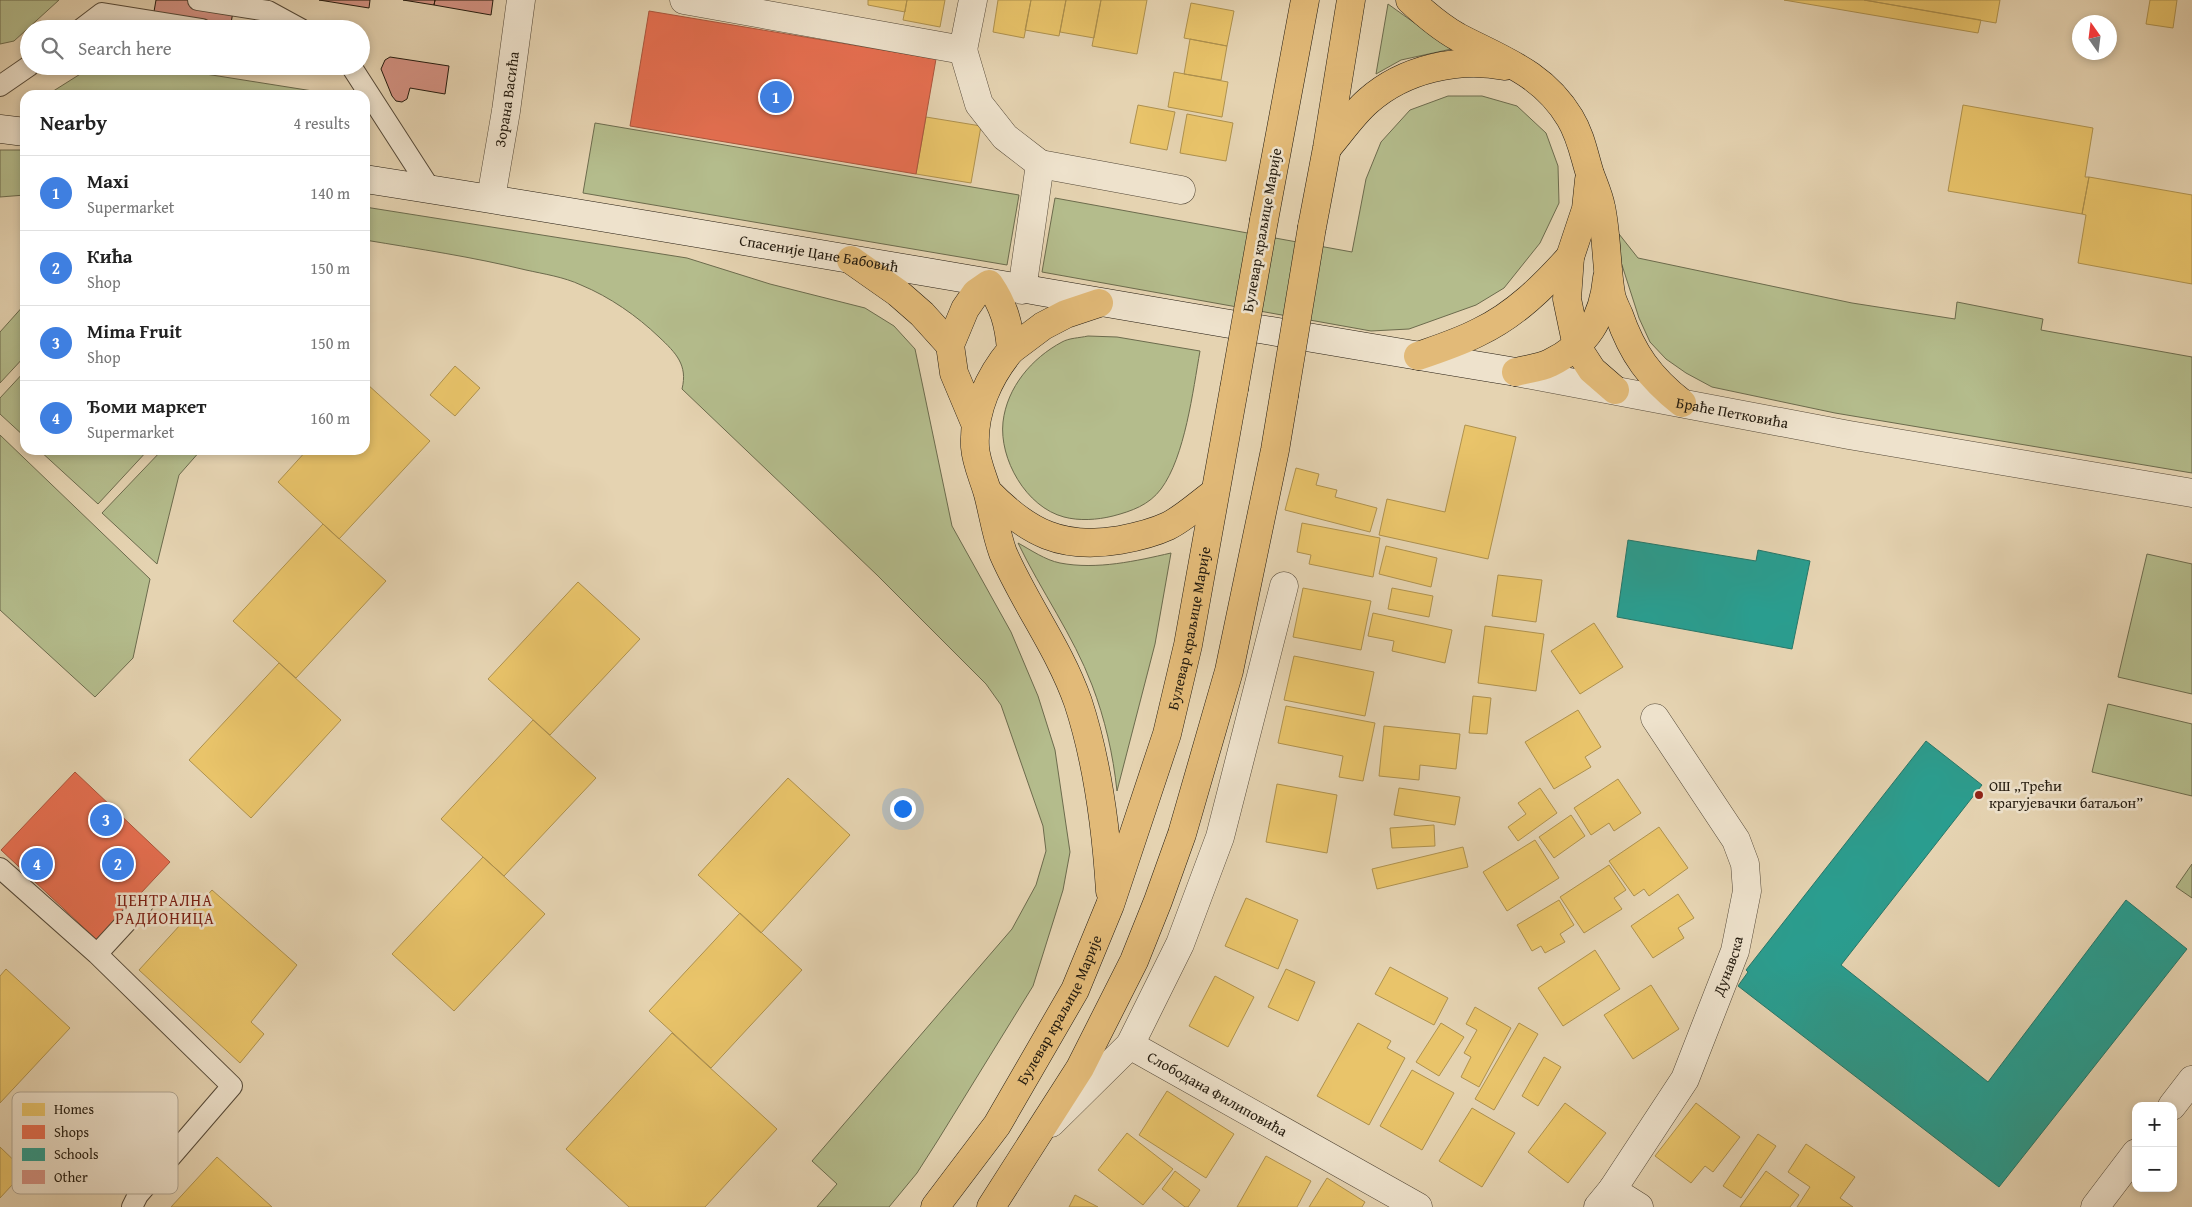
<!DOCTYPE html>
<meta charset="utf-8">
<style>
body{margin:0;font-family:"Gentium Book Plus",serif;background:#f6f6f6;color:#222}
.controls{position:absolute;right:15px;bottom:15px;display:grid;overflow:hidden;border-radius:10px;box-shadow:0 2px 8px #0003}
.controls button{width:45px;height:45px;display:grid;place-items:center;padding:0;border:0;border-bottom:1px solid #e0e0e0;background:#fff;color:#222;font:25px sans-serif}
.compass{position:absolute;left:2072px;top:15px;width:45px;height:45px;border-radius:50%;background:#fff;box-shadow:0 2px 8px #0003;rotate:346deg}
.you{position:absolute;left:902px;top:808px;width:18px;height:18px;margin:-12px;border:4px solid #fff;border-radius:50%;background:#1a73e8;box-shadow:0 0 0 8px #1a73e833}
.badge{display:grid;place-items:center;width:32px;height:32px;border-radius:50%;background:#2563eb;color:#fff;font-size:16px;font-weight:700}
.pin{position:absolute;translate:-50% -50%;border:2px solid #fff;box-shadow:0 1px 5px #0006}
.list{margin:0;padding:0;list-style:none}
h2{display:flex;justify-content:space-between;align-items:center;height:65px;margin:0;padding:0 20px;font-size:21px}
h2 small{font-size:16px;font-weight:400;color:#767676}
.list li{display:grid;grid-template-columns:32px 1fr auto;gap:15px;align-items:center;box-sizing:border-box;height:75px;padding:0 20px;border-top:1px solid #e0e0e0}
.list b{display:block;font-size:19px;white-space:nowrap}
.list p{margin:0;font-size:16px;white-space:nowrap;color:#767676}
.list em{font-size:16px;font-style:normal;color:#767676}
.icon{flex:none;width:28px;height:28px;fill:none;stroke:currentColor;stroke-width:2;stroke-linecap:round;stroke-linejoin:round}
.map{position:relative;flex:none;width:2192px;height:1207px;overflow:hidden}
.search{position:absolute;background:#fff;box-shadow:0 2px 8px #0003;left:20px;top:20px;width:350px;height:55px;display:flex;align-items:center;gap:12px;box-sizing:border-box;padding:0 18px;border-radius:28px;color:#767676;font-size:19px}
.panel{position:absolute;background:#fff;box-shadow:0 2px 8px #0003;left:20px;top:90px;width:350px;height:365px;border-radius:15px}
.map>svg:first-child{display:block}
</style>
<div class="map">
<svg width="2192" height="1207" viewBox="0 0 2192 1207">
<rect width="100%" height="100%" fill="#e5d3b1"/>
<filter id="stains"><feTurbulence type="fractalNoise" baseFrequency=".004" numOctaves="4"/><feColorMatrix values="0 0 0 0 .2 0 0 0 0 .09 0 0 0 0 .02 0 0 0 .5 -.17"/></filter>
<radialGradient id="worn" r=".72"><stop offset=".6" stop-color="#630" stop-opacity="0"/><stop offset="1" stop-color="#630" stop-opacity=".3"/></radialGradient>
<path fill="#b4bc8c" stroke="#6c6b4d" d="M0,0h59l-45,41 -14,3z
M1388,4l35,25 33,19 -55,12 -25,14z
M93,66h62l183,29h-291z
M1448,96h34l35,10 29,27 12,33 1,37 -19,40 -36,45 -28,17 -67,24 -38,2 -329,-59 13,-74 297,54 14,-73 15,-37 29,-32z
M595,123l424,72 -12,70 -424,-72z
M0,150h25v45l-25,2z
M365,207l322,51 83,26 95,24 29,18 21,23 37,177 59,106 27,64 17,54 15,102 -7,38 -30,96 -95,154 -21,33 -28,34h-72l20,-23 -25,-23 200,-232 24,-44 10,-34 -3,-25 -42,-121 -15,-21 -109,-109 -195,-186c6,-24 -6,-36 -23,-52 -22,-21 -49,-40 -78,-52 -17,-8 -37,-11 -55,-15 -53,-13 -107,-21 -161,-30z
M1619,234l19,24 214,45 103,16 2,-17 86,17 -2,11 151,27v116l-357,-60 -123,-26 -26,-14 -20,-14 -16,-17 -11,-24 -18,-56z
M25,304v52l-25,27v-51z
M1088,336l29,1 83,14c-7,39 -15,106 -39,138 -12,16 -29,22 -48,27 -16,4 -34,5 -49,1 -38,-10 -65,-58 -61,-95 4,-35 29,-64 59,-80 7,-4 17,-4 26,-6z
M25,371v66l-25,-23v-16z
M0,435l150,144 -17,79 -38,39 -95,-87z
M39,450h109l-50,54z
M162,450h39l-22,25 -22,89 -55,-51z
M1018,543c13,7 27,17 42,20 37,7 76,-2 111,-10l-16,91 -38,147c-4,-37 -12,-72 -25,-106 -19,-50 -51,-94 -74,-142z
M2147,554l45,10v130l-74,-17z
M2108,704l84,20v72l-100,-24z
M2192,864v34l-16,-11z"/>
<path fill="#e9c46a" stroke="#ae914e" d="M868,0h39l-2,12 -37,-7z
M907,0h38l-5,27 -37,-7z
M998,0h33l-7,38 -31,-6z
M1031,0h35l-7,36 -34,-6z
M1066,0h35l-7,38 -34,-6z
M1101,0h46l-10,54 -45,-8z
M1784,0h80l117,20 -3,13z
M1864,0h136l-4,23z
M2150,0h27l-4,28 -27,-4z
M1191,3l43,8 -7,35 -43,-8z
M1190,39l37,7 -6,34 -37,-6z
M1174,72l54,10 -6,35 -54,-10z
M1138,105l37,7 -8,38 -37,-7z
M1963,105l130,23 -8,49h4l-7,37 -134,-23z
M1187,114l46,9 -7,38 -46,-8z
M926,117l55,9 -10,57 -55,-9z
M2089,177l103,18v89l-114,-21 8,-48 -4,-1z
M455,366l25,22 -25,28 -25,-21z
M367,384l63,57 -91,98 -61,-57 29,-32h58v-63z
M1465,425l51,12 -28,122 -109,-24 8,-36 58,13z
M1296,468l23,6 -3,11 21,5 -2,7 42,11 -7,24 -85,-22z
M1302,523l78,15 -7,39 -64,-13 2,-9 -14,-3z
M323,524l63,57 -90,97 -63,-57z
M1386,546l51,12 -6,29 -52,-13z
M1498,575l44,5 -6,42 -44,-6z
M578,582l62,57 -90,96 -62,-56z
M1303,588l68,13 -10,49 -68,-13z
M1392,588l41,8 -4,21 -41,-8z
M1373,613l79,17 -7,33 -53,-12 2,-10 -26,-5z
M1594,623l29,44 -43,27 -29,-43z
M1485,626l59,8 -8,57 -58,-8z
M1294,656l80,16 -9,44 -81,-16z
M279,663l62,57 -90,98 -62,-58z
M1473,696l18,2 -4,36 -18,-1z
M1286,706l89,17 -12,58 -24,-4 4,-21 -65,-13z
M1578,710l23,37 -16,10 6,10 -37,22 -29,-47z
M533,720l63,58 -92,98 -63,-57z
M1384,726l76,8 -4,35 -36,-4 -1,15 -40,-4z
M788,778l62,57 -89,98 -63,-58z
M1618,779l23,34 -27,18 -5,-8 -18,12 -17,-27z
M1277,784l60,11 -10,58 -61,-11z
M1399,788l61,9 -5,28 -61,-10z
M1540,788l17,25 -39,28 -10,-14 18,-13 -8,-11z
M1571,815l14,21 -31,22 -15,-21z
M1434,825l1,21 -43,2 -2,-20z
M1659,827l29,41 -39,28 -5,-7 -10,7 -25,-35z
M1535,840l24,38 -52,33 -24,-39z
M1463,847l5,20 -91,22 -5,-20z
M483,857l62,57 -91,97 -62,-57z
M1609,865l17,25 -12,8 8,11 -38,24 -24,-36z
M212,890l85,75 -46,57 13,12 -24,29 -101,-93z
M1678,894l16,24 -16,10 6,10 -31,20 -22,-32z
M1246,898l52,22 -20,49 -53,-23z
M1559,900l15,25 -14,9 5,8 -20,11 -4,-7 -9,5 -15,-26z
M740,913l62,57 -91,98 -62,-57z
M1595,950l25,39 -57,37 -25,-38z
M1390,967l58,31 -14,27 -59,-31z
M6,969l64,59 -70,75v-127z
M1286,969l29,13 -17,39 -30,-14z
M1215,976l39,21 -26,50 -39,-21z
M1651,985l28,44 -46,30 -29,-44z
M1475,1007l36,21 -32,59 -18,-10 10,-20 -7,-4 13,-23 -11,-6z
M1358,1023l33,18 -4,7 18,10 -36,67 -52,-29z
M1441,1023l23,14 -25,39 -23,-14z
M1519,1023l19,11 -44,76 -19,-11z
M672,1033l105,96 -72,78h-76l-63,-58z
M1544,1057l17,10 -23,39 -16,-10z
M1412,1070l42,23 -32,57 -42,-24z
M1167,1091l67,43 -28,44 -67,-43z
M1565,1103l41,30 -38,50 -40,-31z
M1696,1103l44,34 -27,35 -8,-6 -14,17 -36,-27z
M1472,1108l43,25 -33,54 -43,-26z
M1127,1133l46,36 -30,36 -45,-35z
M1758,1134l18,12 -35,52 -18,-12z
M1806,1144l49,33 -15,21 13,9h-56l13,-20 -22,-15z
M0,1147l25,24 -25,27z
M1266,1156l45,25 -14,26h-60z
M217,1157l55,50h-101z
M1175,1171l25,19 -12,17h-3l-23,-18z
M1766,1171l33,24 -9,12h-50z
M1327,1178l38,24 -3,5h-53z
M1075,1195l23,12h-29z"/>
<path fill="#e76f51" stroke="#ac563d" d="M649,11l287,48 -20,115 -286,-48z
M75,772l95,90 -73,78 -96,-90z"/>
<path fill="#2a9d8f" stroke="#287668" d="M1628,540l128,21 2,-11 52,11 -18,88 -175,-32z
M1926,741l56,44 -141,180 147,117 138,-182 61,49 -188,238 -261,-201 10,-14 -2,-2z"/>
<path fill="#d49283" stroke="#231a0e" d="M156,0h79l-5,29h-79z
M319,0h51l-1,8z
M403,0h32l-1,5z
M435,0h58l-2,15 -57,-10z
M390,57l59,9 -4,28 -35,-6 -3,11 -5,3 -6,-1 -4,-5 -11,-27 4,-9z"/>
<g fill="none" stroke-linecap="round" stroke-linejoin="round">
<defs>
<path id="lane" d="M198,0l70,11 33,18
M81,29l21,-16 100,16
M351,66l80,124
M0,86l29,-20
M0,868l97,86 135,132 -94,109 -6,12
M97,954l46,-50"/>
<g id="street">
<path d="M684,0l279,50 16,54 26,33 35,27 -18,126"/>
<path d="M963,50l10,-50"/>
<path d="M1040,164l141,26"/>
<path id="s1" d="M491,198l15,-87 15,-111"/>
<path id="s2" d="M1516,372l333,63 343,58"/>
<path d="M1130,1045l50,-101 40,-107 64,-251"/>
<path d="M2172,1106l20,-26"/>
<path id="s3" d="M1051,1123l79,-78 288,162"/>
<path d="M1612,1190l27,17"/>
<path id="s4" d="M1598,1207l14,-17 73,-111 50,-128 12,-60 -2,-27 -9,-24 -81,-122"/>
<path d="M2095,1207l41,-54"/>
</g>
<g id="secondary">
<path d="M0,129l25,3"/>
<path id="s5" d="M365,179c384,60 767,130 1151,193"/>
</g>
<g id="primary">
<path d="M1410,0c15,14 30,27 48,37 44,23 85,36 112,81 11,18 14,37 20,56 4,11 9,22 11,33 6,28 5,58 10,87 1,7 5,14 8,21 13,38 31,63 63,88"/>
<path d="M1328,147c13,-15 25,-33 40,-46 36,-32 90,-44 137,-35"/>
<path d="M1589,180l-3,29 -16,48 -3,42 10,48 15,23 23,20"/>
<path d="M1264,220l41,-220"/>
<path d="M1312,227l15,-79 24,-148"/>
<path d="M851,260l47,33 24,21 28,31"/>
<path d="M1011,350l32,-24 23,-12 33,-11"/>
<path d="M1418,356c20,-7 42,-14 61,-24 36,-17 65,-46 91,-75"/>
<path d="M1516,372c11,-3 24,-4 34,-9 37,-18 53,-44 57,-85"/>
<path d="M975,423l-21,-50 -4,-28 15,-36 11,-16 13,-9c15,22 20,40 22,66 -22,26 -38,61 -36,97 1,16 9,32 13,47 5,19 8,40 15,59 22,51 56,95 75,149 20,61 28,125 32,189"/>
<path d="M988,492c40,41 74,58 132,48 16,-3 33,-7 48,-14 16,-8 31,-22 46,-33"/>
<path id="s6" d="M935,1207l62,-82 78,-135 35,-85 57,-171 21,-89 46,-256"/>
<path d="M991,1207l89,-139 54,-107 24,-60 24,-67 47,-163 46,-221 9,-54"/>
</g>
</defs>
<use href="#lane" stroke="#544837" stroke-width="22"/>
<use href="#street" stroke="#544837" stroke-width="29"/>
<use href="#secondary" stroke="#231a0e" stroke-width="29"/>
<use href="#primary" stroke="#231a0e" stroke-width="29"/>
<use href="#lane" stroke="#eee2cc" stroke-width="20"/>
<use href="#street" stroke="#eee2cc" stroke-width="28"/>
<use href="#secondary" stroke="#eee2cc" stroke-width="28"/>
<use href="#primary" stroke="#e2ba78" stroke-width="28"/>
<defs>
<path id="primary-bridge" d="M1234,389l30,-169
M1284,396l28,-169"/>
</defs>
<use href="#primary-bridge" stroke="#231a0e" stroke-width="29" stroke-linecap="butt"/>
<use href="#primary-bridge" stroke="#e2ba78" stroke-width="28"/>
</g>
<circle fill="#8f2418" stroke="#eee2cc" stroke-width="2" cx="1979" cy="795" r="5"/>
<g text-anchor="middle" stroke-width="5" stroke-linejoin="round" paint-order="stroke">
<g font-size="15" fill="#231a0e" stroke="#eee2cc">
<text dy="5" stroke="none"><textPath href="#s1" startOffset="100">Зорана Васића</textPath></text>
<text transform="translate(1262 230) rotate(-80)" y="5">Булевар краљице Марије</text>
<text dy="5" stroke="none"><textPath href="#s5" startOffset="460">Спасеније Цане Бабовић</textPath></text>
<text dy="5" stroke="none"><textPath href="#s2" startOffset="220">Браће Петковића</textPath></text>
<text dy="5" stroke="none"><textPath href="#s6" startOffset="639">Булевар краљице Марије</textPath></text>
<text dy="5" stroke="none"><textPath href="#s4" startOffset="276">Дунавска</textPath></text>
<text dy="5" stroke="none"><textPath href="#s6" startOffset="234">Булевар краљице Марије</textPath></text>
<text dy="5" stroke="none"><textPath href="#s3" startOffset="211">Слободана Филиповића</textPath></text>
</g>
<g font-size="15" fill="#231a0e" stroke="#eee2cc" text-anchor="start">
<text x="1989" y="791">ОШ „Трећи<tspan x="1989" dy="17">крагујевачки батаљон”</tspan></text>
</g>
<g font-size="16" letter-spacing="1" fill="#7a1f14" stroke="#eee2cc">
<text x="165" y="906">ЦЕНТРАЛНА<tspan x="165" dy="18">РАДИОНИЦА</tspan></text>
</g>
</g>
<rect x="12" y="1092" width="166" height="102" rx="8" fill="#eee2cc" stroke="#b1a693" stroke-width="1"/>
<rect x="22" y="1103" width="23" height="13" fill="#e9c46a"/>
<rect x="22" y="1125" width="23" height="14" fill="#e76f51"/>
<rect x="22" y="1148" width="23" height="13" fill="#2a9d8f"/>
<rect x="22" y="1170" width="23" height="14" fill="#d49283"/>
<g font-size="14" fill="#231a0e">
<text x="54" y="1114">Homes</text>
<text x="54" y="1137">Shops</text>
<text x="54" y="1159">Schools</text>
<text x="54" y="1182">Other</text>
</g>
<rect width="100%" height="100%" filter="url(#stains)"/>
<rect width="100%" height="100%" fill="url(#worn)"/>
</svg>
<div class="controls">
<button>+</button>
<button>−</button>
</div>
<svg class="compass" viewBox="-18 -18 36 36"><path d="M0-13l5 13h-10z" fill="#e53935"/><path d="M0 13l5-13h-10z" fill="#767676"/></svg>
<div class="you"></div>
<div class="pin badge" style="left:776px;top:97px;background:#3f7fe0">1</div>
<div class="pin badge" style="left:118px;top:864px;background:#3f7fe0">2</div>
<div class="pin badge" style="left:106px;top:820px;background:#3f7fe0">3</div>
<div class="pin badge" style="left:37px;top:864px;background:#3f7fe0">4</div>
<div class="search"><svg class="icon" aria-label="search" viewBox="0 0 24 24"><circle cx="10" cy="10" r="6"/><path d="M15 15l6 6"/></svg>Search here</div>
<section class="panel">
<h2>Nearby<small>4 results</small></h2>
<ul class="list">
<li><span class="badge" style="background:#3f7fe0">1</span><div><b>Maxi</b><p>Supermarket</p></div><em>140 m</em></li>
<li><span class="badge" style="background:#3f7fe0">2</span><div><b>Кића</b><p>Shop</p></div><em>150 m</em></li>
<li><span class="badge" style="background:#3f7fe0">3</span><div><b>Mima Fruit</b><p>Shop</p></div><em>150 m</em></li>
<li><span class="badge" style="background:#3f7fe0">4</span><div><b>Ђоми маркет</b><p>Supermarket</p></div><em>160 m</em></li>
</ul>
</section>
</div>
